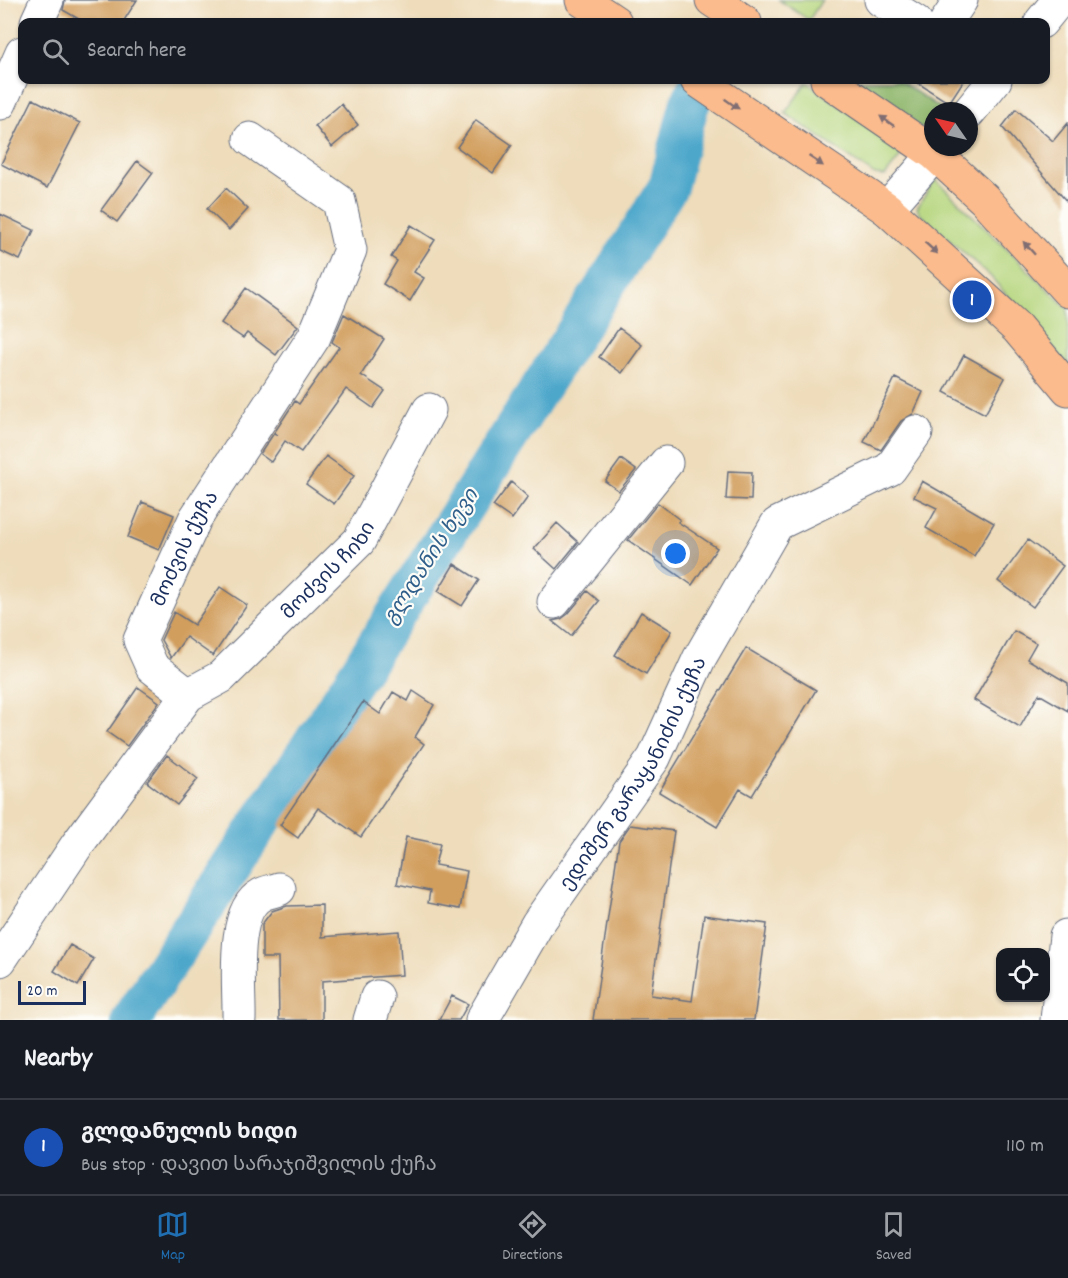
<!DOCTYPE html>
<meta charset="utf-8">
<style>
body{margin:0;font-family:Dekko,"Noto Sans Georgian",sans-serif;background:#20242c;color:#f1f3f6}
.controls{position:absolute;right:18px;bottom:18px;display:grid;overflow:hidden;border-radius:12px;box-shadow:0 2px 4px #0004}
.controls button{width:54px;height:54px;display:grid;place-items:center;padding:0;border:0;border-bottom:2px solid #363941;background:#171b24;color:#f1f3f6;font:30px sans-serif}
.compass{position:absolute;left:924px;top:102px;width:54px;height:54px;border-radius:50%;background:#171b24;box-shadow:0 2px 4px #0004;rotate:304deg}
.scale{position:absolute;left:18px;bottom:15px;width:68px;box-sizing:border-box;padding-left:6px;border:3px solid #1b2f5e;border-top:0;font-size:16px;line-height:21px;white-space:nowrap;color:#1b2f5e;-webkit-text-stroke:4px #fdfcf7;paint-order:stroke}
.you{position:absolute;left:676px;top:554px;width:21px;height:21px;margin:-15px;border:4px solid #fff;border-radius:50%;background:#1a73e8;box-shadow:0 0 0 9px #1a73e833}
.badge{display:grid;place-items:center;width:39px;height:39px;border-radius:50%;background:#1f6fb2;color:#fff;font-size:20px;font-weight:700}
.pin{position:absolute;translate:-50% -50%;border:3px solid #fff;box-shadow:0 2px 6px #0006}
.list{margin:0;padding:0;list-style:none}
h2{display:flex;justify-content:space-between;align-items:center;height:78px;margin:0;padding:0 24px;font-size:26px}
h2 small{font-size:20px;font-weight:400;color:#9ea1a6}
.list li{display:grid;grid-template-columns:39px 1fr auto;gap:18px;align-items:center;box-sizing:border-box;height:96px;padding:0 24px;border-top:2px solid #363941}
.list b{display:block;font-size:22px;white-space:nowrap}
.list p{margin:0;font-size:20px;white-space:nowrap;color:#9ea1a6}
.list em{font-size:20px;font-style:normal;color:#9ea1a6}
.icon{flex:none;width:33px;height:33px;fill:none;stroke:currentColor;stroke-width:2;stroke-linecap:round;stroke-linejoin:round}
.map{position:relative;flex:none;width:1068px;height:1020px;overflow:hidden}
.search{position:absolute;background:#171b24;box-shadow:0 2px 4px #0004;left:18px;right:18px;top:18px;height:66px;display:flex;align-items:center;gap:15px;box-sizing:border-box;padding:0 21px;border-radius:12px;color:#9ea1a6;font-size:22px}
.sheet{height:174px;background:#171b24}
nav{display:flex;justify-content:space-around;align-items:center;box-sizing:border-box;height:84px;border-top:2px solid #363941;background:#171b24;font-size:16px;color:#9ea1a6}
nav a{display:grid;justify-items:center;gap:3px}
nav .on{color:#1f6fb2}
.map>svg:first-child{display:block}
</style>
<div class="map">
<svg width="1068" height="1020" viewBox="0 0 1068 1020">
<rect width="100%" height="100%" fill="#fdfcf7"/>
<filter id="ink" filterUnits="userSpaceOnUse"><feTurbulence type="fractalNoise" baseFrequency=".0167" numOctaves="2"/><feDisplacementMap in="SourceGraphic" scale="12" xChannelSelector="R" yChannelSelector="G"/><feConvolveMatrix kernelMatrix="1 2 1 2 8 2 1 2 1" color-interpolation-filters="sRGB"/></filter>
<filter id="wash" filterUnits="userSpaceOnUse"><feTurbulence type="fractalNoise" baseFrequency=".008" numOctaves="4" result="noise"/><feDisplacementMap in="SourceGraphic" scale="24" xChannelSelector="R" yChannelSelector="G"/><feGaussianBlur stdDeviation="1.35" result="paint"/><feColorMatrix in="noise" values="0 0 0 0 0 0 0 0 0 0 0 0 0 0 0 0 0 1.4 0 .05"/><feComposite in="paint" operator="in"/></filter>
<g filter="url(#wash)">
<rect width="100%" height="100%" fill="#eedcba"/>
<path fill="#b6d67e" stroke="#68826e" stroke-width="1.5" d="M779,0h43l-13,20z
M807,82l93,68v7l-15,19 -10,-1 -90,-62z
M935,179l133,130v56l-78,-89 -70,-62 -3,-6z"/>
<path fill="#90b76d" stroke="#567366" stroke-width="1.5" d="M853,80h45l47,31h-12v15l-15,2z"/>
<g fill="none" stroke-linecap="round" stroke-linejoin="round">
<path stroke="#4ea7cb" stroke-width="40" d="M131,1020l233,-356 304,-477 21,-81 12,-26"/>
</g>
<g id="blocks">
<path fill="#d19e5d" d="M65,0h72l-14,22h-39l-21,-12z
M913,80h51l-15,23z
M33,99l47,24 -33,65 -46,-24z
M341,104l17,21 -26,22 -17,-21z
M1016,109l37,32 15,-18v80l-66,-76z
M476,120l36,25 -19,28 -36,-26z
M137,161l16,12 -36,49 -16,-12z
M226,188l22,21 -19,21 -22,-21z
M0,214l34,16 -14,30 -20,-9z
M411,225l24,15 -21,32 10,6 -14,23 -27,-17 14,-23 -6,-4z
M246,288l52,38 -22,29 -29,-22 -4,5 -22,-15z
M344,314l40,25 -23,36 24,16 -12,17 -27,-19 -45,63 -16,-11 -14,21 -11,-8 14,-21 4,2 -4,-2 21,-32 4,3 40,-57 -7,-5z
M619,328l23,17 -20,28 -23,-16z
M964,355l41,23 -20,36 -41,-22z
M895,378l28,14 -10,22 -12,7 -20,29 -17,-8z
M326,456l28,20 -20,28 -28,-20z
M621,459l15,11 -17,21 -14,-10z
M728,471l24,1 -1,28 -25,-1z
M922,481l72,42 -20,33 -48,-28 11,-20 -23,-11z
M511,482l17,15 -16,22 -19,-13z
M142,502l32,13 -15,35 -31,-13z
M658,503l22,17 -2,2 39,26 -25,37 -64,-45z
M557,523l21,19 -22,27 -22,-20z
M1028,540l35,26 -30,41 -35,-26z
M454,564l25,16 -17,26 -24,-15z
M220,587l27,18 -34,51 -27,-19 -15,21 -10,-18 13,-28 20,13z
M587,591l12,10 -28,35 -19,-15 9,-2 7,-5z
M641,612l31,19 -26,43 -31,-19z
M1014,631l22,12 -9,16 41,24v28l-29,-17 -19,33 -46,-27z
M746,648l70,42 -64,106 -12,-7 -23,38 -58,-35z
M138,687l21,15 -32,44 -20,-14z
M413,691l21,14 -19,32 9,7 -63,93 -43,-29 -20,30 -18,-13 83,-123 17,12 13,-22 15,9z
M167,755l31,24 -21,26 -30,-23z
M630,825l44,6 -23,164 41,6 12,-86 63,9 -13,96h-161l26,-179z
M406,837l34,7 -5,21 32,6 -7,38 -32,-6 2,-12 -33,-7z
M322,905v32l77,-6 3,44 -80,6v39h-43l-1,-62h-16v-34l10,-13 15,-5z
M70,945l24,14 -16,27 -24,-15z
M452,996l16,8 -9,16h-20z"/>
</g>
</g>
<g filter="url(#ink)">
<use href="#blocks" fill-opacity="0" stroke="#656c7e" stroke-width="1.5"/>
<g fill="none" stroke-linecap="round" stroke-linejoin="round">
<defs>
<g id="minor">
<path d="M881,0l35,22"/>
<path d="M37,22l10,-22"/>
<path d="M946,22l15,-22"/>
<path d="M1041,22l18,-22"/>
<path d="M0,103l22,-50"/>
<path d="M969,112l26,-32"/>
<path d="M887,209l54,-62"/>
<path d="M554,602l112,-139"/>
<path id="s1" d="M188,695l-36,-28 -12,-27 55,-121 119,-182 36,-87 -11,-49 -89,-62"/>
<path id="s2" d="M0,960l77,-115 111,-150 33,-18 138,-136 70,-131"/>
<path d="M239,1020c1,-32 -9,-108 22,-125 5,-3 13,-4 18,-6"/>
<path d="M370,1020l7,-23"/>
<path id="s3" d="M482,1020l56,-97 116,-165 45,-99 78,-135 113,-55 26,-37"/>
<path d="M1057,1020l9,-84"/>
</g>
<path id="major" d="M582,0l33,22
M712,0l33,22
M697,80l190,129 130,119 51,61
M827,80l108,74 49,45 84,92"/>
</defs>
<use href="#minor" stroke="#656c7e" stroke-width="35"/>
<use href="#major" stroke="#656c7e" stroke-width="35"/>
<use href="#minor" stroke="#fff" stroke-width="33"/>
<use href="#major" stroke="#fbbb8c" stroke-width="33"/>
</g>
<defs><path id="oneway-solid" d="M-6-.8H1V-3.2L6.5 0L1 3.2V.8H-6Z" transform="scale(1.5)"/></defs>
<g fill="#806e73">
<use href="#oneway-solid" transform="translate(732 104) rotate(35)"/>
<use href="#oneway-solid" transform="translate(887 121) rotate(-145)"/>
<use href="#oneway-solid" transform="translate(816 161) rotate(34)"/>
<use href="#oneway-solid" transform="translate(931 248) rotate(42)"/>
<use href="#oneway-solid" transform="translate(1029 248) rotate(-132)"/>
</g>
</g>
<g text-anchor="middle" stroke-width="4.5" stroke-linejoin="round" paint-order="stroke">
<g font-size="20" fill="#1b2f5e" stroke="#fdfcf7">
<text dy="7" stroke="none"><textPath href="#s1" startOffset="177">მოძვის ქუჩა</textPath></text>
<text dy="7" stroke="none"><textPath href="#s2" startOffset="514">მოძვის ჩიხი</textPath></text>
<text dy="7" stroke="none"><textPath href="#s3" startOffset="290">ედიშერ გარაყანიძის ქუჩა</textPath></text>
</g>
<g font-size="21" font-style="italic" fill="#2f5f8a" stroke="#fdfcf7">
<text transform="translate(430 556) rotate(-57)" y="7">გლდანის ხევი</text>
</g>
</g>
</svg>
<div class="controls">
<button><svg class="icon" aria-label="locate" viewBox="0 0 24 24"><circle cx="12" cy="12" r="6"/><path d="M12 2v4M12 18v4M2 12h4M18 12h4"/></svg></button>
</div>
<svg class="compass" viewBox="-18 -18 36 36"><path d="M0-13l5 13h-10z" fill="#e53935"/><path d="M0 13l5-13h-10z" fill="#9ea1a6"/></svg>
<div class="scale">20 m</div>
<div class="you"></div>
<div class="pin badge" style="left:972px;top:300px;background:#1a4fb4">1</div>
<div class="search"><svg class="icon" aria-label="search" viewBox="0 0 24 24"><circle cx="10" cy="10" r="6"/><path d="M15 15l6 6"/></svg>Search here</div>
</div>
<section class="sheet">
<h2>Nearby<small></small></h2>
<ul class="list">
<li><span class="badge" style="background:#1a4fb4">1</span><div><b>გლდანულის ხიდი</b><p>Bus stop · დავით სარაჯიშვილის ქუჩა</p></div><em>110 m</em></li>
</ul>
</section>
<nav>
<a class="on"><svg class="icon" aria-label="map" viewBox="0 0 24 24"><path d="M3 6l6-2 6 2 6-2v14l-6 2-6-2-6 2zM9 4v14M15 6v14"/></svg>Map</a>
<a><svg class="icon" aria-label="directions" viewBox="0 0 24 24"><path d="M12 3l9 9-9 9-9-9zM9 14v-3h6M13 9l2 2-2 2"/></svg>Directions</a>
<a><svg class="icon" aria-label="saved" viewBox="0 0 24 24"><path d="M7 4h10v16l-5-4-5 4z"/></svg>Saved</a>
</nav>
